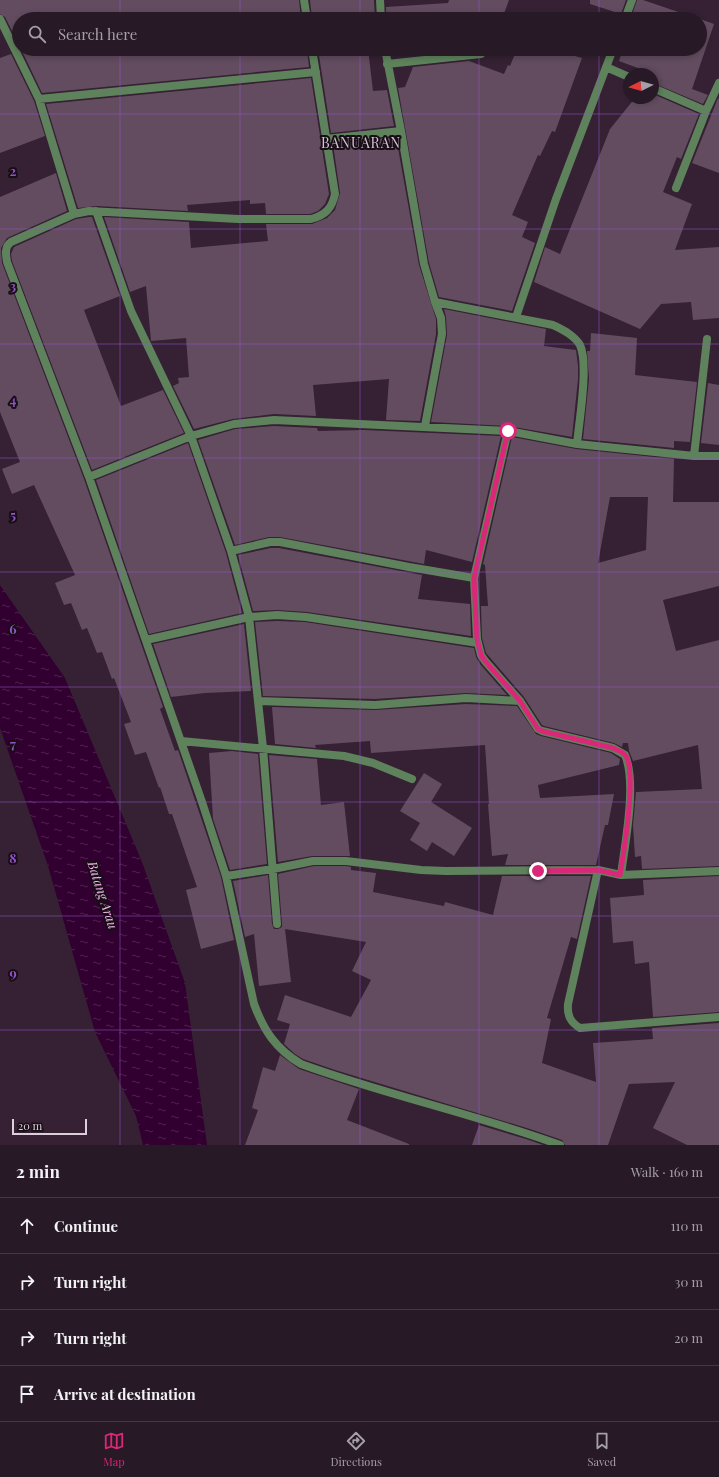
<!DOCTYPE html>
<meta charset="utf-8">
<style>
body{margin:0;font-family:"Playfair Display",serif;background:#342632;color:#f1f3f6}
.compass{position:absolute;left:623px;top:68px;width:36px;height:36px;border-radius:50%;background:#281926;box-shadow:0 2px 6px #0003;rotate:265deg}
.scale{position:absolute;left:12px;bottom:10px;width:75px;box-sizing:border-box;padding-left:4px;border:2px solid #dccfdb;border-top:0;font-size:11px;line-height:14px;white-space:nowrap;color:#dccfdb;-webkit-text-stroke:3px #170e16;paint-order:stroke}
.stop{position:absolute;width:12px;height:12px;margin:-9px;border:3px solid #db2777;border-radius:50%;background:#fff}
.stop.end{background:#db2777;border-color:#fff;box-shadow:0 1px 4px #0008}
.list{margin:0;padding:0;list-style:none}
h2{display:flex;justify-content:space-between;align-items:center;height:52px;margin:0;padding:0 16px;font-size:17px}
h2 small{font-size:13px;font-weight:400;color:#a5a0a7}
.list li{display:grid;grid-template-columns:26px 1fr auto;gap:12px;align-items:center;box-sizing:border-box;height:56px;padding:0 16px;border-top:1px solid #443843}
.list b{display:block;font-size:15px;white-space:nowrap}
.list em{font-size:13px;font-style:normal;color:#a5a0a7}
.icon{flex:none;width:22px;height:22px;fill:none;stroke:currentColor;stroke-width:2;stroke-linecap:round;stroke-linejoin:round}
.map{position:relative;flex:none;width:719px;height:1145px;overflow:hidden}
.search{position:absolute;background:#281926;box-shadow:0 2px 6px #0003;left:12px;right:12px;top:12px;height:44px;display:flex;align-items:center;gap:10px;box-sizing:border-box;padding:0 14px;border-radius:22px;color:#a5a0a7;font-size:15px}
.sheet{height:276px;background:#281926}
nav{display:flex;justify-content:space-around;align-items:center;box-sizing:border-box;height:56px;border-top:1px solid #443843;background:#281926;font-size:11px;color:#a5a0a7}
nav a{display:grid;justify-items:center;gap:2px}
nav .on{color:#db2777}
.map>svg:first-child{display:block}
</style>
<div class="map">
<svg width="719" height="1145" viewBox="0 0 719 1145">
<defs>
<pattern id="water-ripples" width="26" height="14" patternUnits="userSpaceOnUse"><rect width="26" height="14" fill="#310030"/><path d="M2 4q2-2 4 0t4 0M15 11q2-2 4 0t4 0" fill="none" stroke="#4e244d"/></pattern>
</defs>
<rect width="100%" height="100%" fill="#352133"/>
<path fill="url(#water-ripples)" d="M0,585l65,93 77,184 43,121 22,162h-64l-7,-29 -41,-84 -47,-166 -48,-138z"/>
<path fill="#634c60" fill-rule="evenodd" d="M0,0h299l2,19h-282v26l-14,-28 -5,-3z
M310,0h64l1,19h-63z
M449,0h60l-7,19h-116v-12l62,-4z
M590,0h36l-5,14 -31,-10z
M637,0h6l56,19h-65l-3,-1z
M700,19l14,5 -22,65 16,6 -5,9 -50,-21v-7l1,-2 -35,-13 4,-12h77z
M21,49h286l2,18 -267,26z
M318,49h50l5,42 14,-1 7,36 -63,7z
M412,49h31v2l3,1 -29,3 2,-5z
M517,49h60l-2,7 7,2 -27,74 -3,-1 -12,25 -2,-1 -26,60 16,7 -6,15 13,6 -23,68 -73,-14 -10,-34 -31,-175 7,-1 8,-20 56,-6 35,13 4,-9 2,1z
M11,54l23,47 11,35 -45,17v-95z
M311,78l18,116 -4,10 -7,7 -8,3h-44l-1,-11 -15,1v-4l-63,5 1,6 -91,-5 -19,2 -32,-104z
M653,94l46,20 -18,45 -4,-2 -14,35 29,12 -17,46 44,-3v71l-26,2 -2,-18 -30,2 -21,25 -106,-47 11,-35 15,7 50,-125 25,-31h18z
M718,98l1,1v74l-27,-10z
M396,137l23,128 17,54v15l-16,87 -34,-1 3,-41 -76,6 3,31 -42,-2 -41,5 -39,10 -21,-43 6,-3 -1,-5 11,-1 -3,-39 -35,3 -5,-55 -16,6 -26,-75 85,5 2,26 77,-7 -2,-17h46l15,-6 8,-8 5,-17 -7,-49z
M56,173l11,38 -60,27 -6,10 1,15 82,216 79,228 -3,2 15,42 3,-1 43,127 13,63 -33,9 -15,-59 11,-3 -25,-73h-3l-9,-27 -1,1 -13,-36 -11,3 -11,-31 7,-2 -17,-44 -2,1 -10,-27 -5,1 -10,-25 -5,2 -11,-27 -7,2 -9,-22 20,-8 -41,-90 -22,9 -10,-25 18,-7 -20,-50v-215z
M89,217h3l28,79 -36,14 37,96 42,-16 21,43 -92,37 -80,-209 -1,-7 3,-7 62,-28z
M444,309l102,20 -2,17 32,4 2,16v13l-6,58 -64,-11 -77,-4 16,-87 -1,-18z
M591,333l46,5 -2,37 62,7 -7,60 -16,-1v7l-91,-9 6,-60 -2,-28h3z
M708,383l11,2v60l-18,-2z
M274,426l43,2 1,3 46,-1 137,6 -29,126 -46,-12 -2,14 -144,-27h-11l-34,8 -37,-105 37,-11z
M512,437l64,12 98,10 -1,43h46v84l-56,14 13,51 43,-11v226l-77,3 -1,-13 -6,1 -2,-32 3,-33 66,-3 -4,-44 -65,16 -4,-10 -1,-8h-5l-1,4 -8,-4 -70,-17 -2,-1 -18,-28 -38,-44 -4,-15 -1,-32h7l-3,-41 -2,-1zM610,497h38l-2,53 -48,13z
M188,443l38,110 16,60 -93,21 -53,-154z
M271,548h8l143,27 -4,24 52,5 1,32 -164,-24 -30,-2 -24,1 -15,-56z
M277,621l28,1 169,26 2,9 4,7 27,31 -41,-2 -91,6 -112,-3 -8,-74z
M244,624l7,67 -46,2 -34,4 -18,-53z
M466,704l51,2 19,28 5,2 70,17 9,6 -1,6 -81,20 2,13 74,-4 -6,31h-3l-9,40h-91l3,-11 -16,2 -4,-52h1l-4,-59 -114,8 -1,-12 -55,4 1,3 -41,-4 -3,-37 103,3z
M232,751l26,3 9,110 -37,6 -17,-51 -4,-66z
M269,755l48,4 4,46 23,-3 6,54h-38l-34,6z
M424,773l18,11 -11,18 41,26 -18,28 -22,-14 -5,9 -17,-11 10,-17 -20,-12z
M314,866h32l5,1v3l25,3 -3,19 71,14 1,-4 48,13 9,-39h89l-14,63 -6,-2 -24,81 4,1 -9,44 54,19 -3,-39 60,-4 -1,-11 67,-5v122h-32l-34,-17 22,-46 -46,2 -21,61h-43l-3,-5 -32,-11 -195,-59 -32,-11 -8,-5 -11,-10 6,-20 -13,-4 8,-25 66,22 20,-37 -19,-9 14,-29 -81,-13 6,53 -32,4 -5,-52 -9,3 -12,-56 35,-6 4,49 2,5h4l4,-2v-3l-4,-50z
M719,876v136l-66,5 -4,-55 -14,2 -2,-23 -20,2 -3,-45 34,-3 -1,-15z
M280,1055l19,14 60,20 -12,31 62,24v1h-164l13,-35 -6,-2 11,-41 12,4z
M479,1125l47,14 17,6h-71z"/>
<g fill="none" stroke-linecap="round" stroke-linejoin="round">
<path stroke="#5e835c" stroke-width="8" d="M304,0l3,19
M380,0l1,19
M0,19l39,80 35,115
M625,19l7,-19
M312,49l23,145c-3,14 -9,21 -24,25h-73l-149,-8 -15,3 -63,28c-7,5 -5,13 -4,20l82,215 113,325 24,74 28,128c10,27 22,45 47,60 85,31 174,50 259,81
M385,49l16,82 23,133 11,38 118,23c10,5 21,10 27,20 9,20 -1,76 -3,99
M387,64l94,-10
M606,67l23,10
M653,88l53,23 13,-28
M39,99l277,-27
M326,139l75,-8
M676,188l30,-77
M96,211l35,100 60,125 40,115 18,66 14,131 14,176
M516,317l40,-118 57,-150
M425,426l17,-92 -1,-16 -6,-16
M508,431l-34,147 3,61 4,16 4,6 35,40 18,28 4,2 71,17 12,7c12,28 0,88 -4,120
M694,456l13,-117
M89,477l102,-41 43,-12 40,-4 234,11 69,13 117,12h25
M231,551l39,-9h10l129,25 65,11
M146,640l103,-23 28,-2 29,2 172,26
M259,701l116,4 91,-7 54,3
M181,741l163,15 29,7 39,16
M598,870l23,5 98,-4
M226,876l47,-7 40,-8h33l75,9 25,1 152,-1 -30,134c-1,11 2,18 12,24l139,-11"/>
</g>
<g fill="none" stroke-linecap="round" stroke-linejoin="round">
<path stroke="#db2777" stroke-width="5" d="M508,431l-34,147 3,61 4,16 4,6 35,40 18,28 4,2 71,17c4,2 10,4 13,8 11,19 -2,95 -6,119l-22,-5 -60,1"/>
</g>
<path fill="none" stroke="#9355c6" stroke-width="1" stroke-opacity="0.55" d="M120,0v19M240,0v19M360,0v19M479,0v19M599,0v19M120,49v1096M240,49v1096M360,49v1096M479,49v1096M599,49v1096M0,114h719M0,229h719M0,344h719M0,458h719M0,572h719M0,687h719M0,802h719M0,916h719M0,1030h719"/>
<g text-anchor="middle" stroke-width="4" stroke-linejoin="round" paint-order="stroke">
<g font-size="13" font-style="italic" fill="#f6b6f0" stroke="#170e16">
<text transform="translate(103 895) rotate(72)" y="5">Batang Arau</text>
</g>
<g font-size="14" letter-spacing="1" fill="#dabfd6" stroke="#170e16">
<text x="361" y="148">BANUARAN</text>
</g>
</g>
<g font-size="13" text-anchor="middle" font-weight="bold" fill="#9355c6" stroke="#170e16" stroke-width="4" stroke-linejoin="round" paint-order="stroke">
<text x="13" y="176">2</text>
<text x="13" y="291">3</text>
<text x="13" y="405">4</text>
<text x="13" y="520">5</text>
<text x="13" y="634">6</text>
<text x="13" y="749">7</text>
<text x="13" y="863">8</text>
<text x="13" y="978">9</text>
</g>
</svg>
<svg class="compass" viewBox="-18 -18 36 36"><path d="M0-13l5 13h-10z" fill="#e53935"/><path d="M0 13l5-13h-10z" fill="#a5a0a7"/></svg>
<div class="scale">20 m</div>
<div class="stop" style="left:508px;top:431px"></div>
<div class="stop end" style="left:538px;top:871px"></div>
<div class="search"><svg class="icon" aria-label="search" viewBox="0 0 24 24"><circle cx="10" cy="10" r="6"/><path d="M15 15l6 6"/></svg>Search here</div>
</div>
<section class="sheet">
<h2>2 min<small>Walk · 160 m</small></h2>
<ul class="list">
<li><svg class="icon" aria-label="ahead" viewBox="0 0 24 24"><path d="M12 20V5M6 11l6-6 6 6"/></svg><div><b>Continue</b></div><em>110 m</em></li>
<li><svg class="icon" aria-label="right" viewBox="0 0 24 24"><path d="M7 20v-9h11M14 6l5 5-5 5"/></svg><div><b>Turn right</b></div><em>30 m</em></li>
<li><svg class="icon" aria-label="right" viewBox="0 0 24 24"><path d="M7 20v-9h11M14 6l5 5-5 5"/></svg><div><b>Turn right</b></div><em>20 m</em></li>
<li><svg class="icon" aria-label="arrive" viewBox="0 0 24 24"><path d="M6 21V4h12l-3 4 3 4H6"/></svg><div><b>Arrive at destination</b></div></li>
</ul>
</section>
<nav>
<a class="on"><svg class="icon" aria-label="map" viewBox="0 0 24 24"><path d="M3 6l6-2 6 2 6-2v14l-6 2-6-2-6 2zM9 4v14M15 6v14"/></svg>Map</a>
<a><svg class="icon" aria-label="directions" viewBox="0 0 24 24"><path d="M12 3l9 9-9 9-9-9zM9 14v-3h6M13 9l2 2-2 2"/></svg>Directions</a>
<a><svg class="icon" aria-label="saved" viewBox="0 0 24 24"><path d="M7 4h10v16l-5-4-5 4z"/></svg>Saved</a>
</nav>
